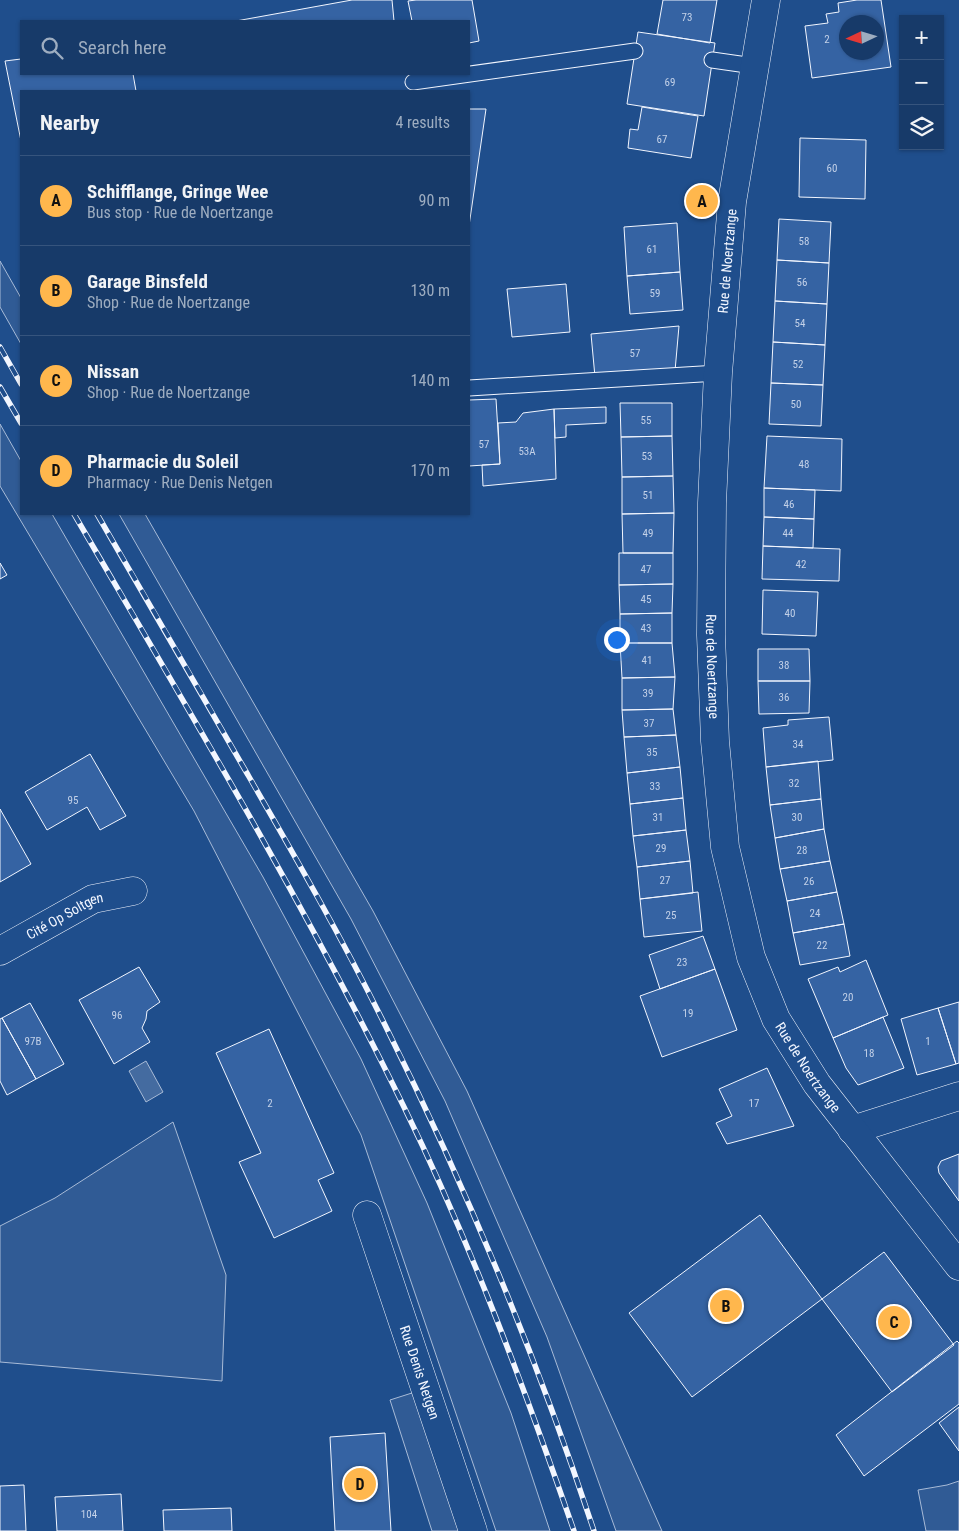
<!DOCTYPE html>
<meta charset="utf-8">
<style>
body{margin:0;font-family:"Roboto Condensed",sans-serif;background:#20416f;color:#f1f3f6}
.controls{position:absolute;right:15px;top:15px;display:grid;overflow:hidden;border-radius:0px;box-shadow:0 1px 4px #0004}
.controls button{width:45px;height:45px;display:grid;place-items:center;padding:0;border:0;border-bottom:1px solid #36547d;background:#173a69;color:#f1f3f6;font:25px sans-serif}
.compass{position:absolute;left:839px;top:15px;width:45px;height:45px;border-radius:50%;background:#173a69;box-shadow:0 1px 4px #0004;rotate:266deg}
.you{position:absolute;left:616px;top:639px;width:18px;height:18px;margin:-12px;border:4px solid #fff;border-radius:50%;background:#1a73e8;box-shadow:0 0 0 8px #1a73e833}
.badge{display:grid;place-items:center;width:32px;height:32px;border-radius:50%;background:#ffb74d;color:#111;font-size:16px;font-weight:700}
.pin{position:absolute;translate:-50% -50%;border:2px solid #fff;box-shadow:0 1px 5px #0006}
.list{margin:0;padding:0;list-style:none}
h2{display:flex;justify-content:space-between;align-items:center;height:65px;margin:0;padding:0 20px;font-size:21px}
h2 small{font-size:16px;font-weight:400;color:#9eadc0}
.list li{display:grid;grid-template-columns:32px 1fr auto;gap:15px;align-items:center;box-sizing:border-box;height:90px;padding:0 20px;border-top:1px solid #36547d}
.list b{display:block;font-size:19px;white-space:nowrap}
.list p{margin:0;font-size:16px;white-space:nowrap;color:#9eadc0}
.list em{font-size:16px;font-style:normal;color:#9eadc0}
.icon{flex:none;width:28px;height:28px;fill:none;stroke:currentColor;stroke-width:2;stroke-linecap:round;stroke-linejoin:round}
.map{position:relative;flex:none;width:959px;height:1531px;overflow:hidden}
.search{position:absolute;background:#173a69;box-shadow:0 1px 4px #0004;left:20px;top:20px;width:450px;height:55px;display:flex;align-items:center;gap:12px;box-sizing:border-box;padding:0 18px;border-radius:0px;color:#9eadc0;font-size:19px}
.panel{position:absolute;background:#173a69;box-shadow:0 1px 4px #0004;left:20px;top:90px;width:450px;height:425px;border-radius:0px}
.map>svg:first-child{display:block}
</style>
<div class="map">
<svg width="959" height="1531" viewBox="0 0 959 1531">
<rect width="100%" height="100%" fill="#1f4e8c"/>
<path fill="#305b95" stroke="#a8bbd7" d="M0,261l21,37v46l-21,-37z
M0,424l21,37v53h31l211,363 98,182 66,144 84,210 39,118h-54l-135,-396 -167,-324 -194,-325z
M119,514h26l228,397 94,180 195,440h-46l-69,-194 -102,-236 -94,-182z
M173,1122l53,153 -4,106 -222,-19v-136l55,-28z
M415,1392l45,139h-28l-42,-131z
M959,1481v50h-33l-8,-41 29,-5z"/>
<path fill="#446ba0" stroke="#a8bbd7" d="M146,1061l17,31 -17,10 -17,-31z"/>
<path fill="#3563a3" stroke="#f2f6ff" fill-rule="evenodd" d="M352,0h40l2,21h-158z
M416,0h56l7,41 -10,2v-22h-57l-4,-20z
M663,0h54l-7,43 -53,-9z
M857,0h24l10,67 -79,11 -7,-52 23,-3 -2,-9 13,-2 -1,-9zM846,22h30v30h-30z
M638,32l77,11 -11,73 -77,-12z
M21,59v15h112l3,17h-115v50l-16,-80z
M642,107l56,9 -7,42 -63,-10 2,-19 8,1z
M469,109h17l-17,117z
M800,138l66,2 -1,59 -66,-2z
M779,219l52,3 -2,41 -52,-3z
M677,223l3,49 -53,4 -3,-49z
M777,260l52,3 -2,41 -52,-3z
M680,272l3,38 -53,4 -3,-38z
M566,284l4,48 -58,5 -5,-48z
M775,301l52,3 -2,41 -52,-3z
M679,326l-4,45 -80,6 -4,-43z
M773,342l52,3 -2,40 -52,-2z
M771,383l52,2 -2,41 -52,-2z
M496,399l4,65 -31,2v-66z
M620,403h52v33l-51,1z
M606,407v16l-40,2v12l-11,1 -1,-29z
M554,409l2,70 -73,7 -1,-21 18,-1 -2,-41 18,-1 7,-9z
M672,436l1,40 -51,1 -1,-40z
M767,436l75,3 -1,52 -77,-3z
M673,476l1,37 -52,1v-37z
M764,488l51,2 -1,29 -50,-2z
M674,513l-1,40h-50l-1,-39z
M764,517l50,2 -1,29 -50,-2z
M763,546l77,3 -1,32 -77,-2z
M619,553h54v31l-54,1z
M0,563l7,12 -7,4z
M673,584l-1,29 -52,1 -1,-29z
M763,590l55,2 -2,44 -54,-2z
M672,613v30h-52v-29z
M620,643h52l3,34 -53,1z
M758,649h51l1,32h-52z
M675,677l-2,32 -51,1v-32z
M758,681h52l-1,32 -50,1z
M673,709l3,26 -52,2 -2,-27z
M829,717l4,43 -67,7 -3,-39 25,-3v-5z
M676,735l4,32 -53,6 -3,-36z
M90,754l36,62 -26,14 -13,-23 -40,23 -22,-38z
M818,761l3,38 -51,6 -4,-38z
M680,767l3,31 -53,6 -3,-31z
M683,798l3,32 -53,6 -3,-32z
M821,799l3,30 -49,9 -5,-33z
M0,809l31,55 -31,18z
M824,829l6,32 -50,8 -5,-31z
M686,830l4,31 -53,6 -4,-31z
M690,861l3,32 -53,6 -3,-32z
M830,861l7,31 -50,9 -7,-32z
M698,892l4,39 -58,6 -4,-38z
M837,892l7,32 -51,9 -6,-32z
M844,924l6,32 -50,9 -7,-32z
M703,936l12,33 -55,20 -11,-34z
M866,960l22,55 -55,23 -25,-59 30,-12 2,5z
M139,967l21,35 -13,9 -1,8 -4,9 8,14 -36,22 -35,-64z
M715,969l22,61 -75,27 -22,-61z
M959,1002v61l-3,1 -18,-56z
M30,1003l34,61 -28,15 -34,-61z
M938,1008l18,56 -39,11 -16,-56z
M883,1017l21,51 -46,17 -12,-17 -13,-30z
M2,1018l34,61 -29,16 -7,-14v-62z
M269,1029l65,144 -16,7 14,31 -58,27 -35,-76 22,-9 -45,-100z
M767,1068l27,58 -67,18 -11,-21 16,-7 -13,-27z
M959,1154v47l-20,-28 -1,-6 3,-6z
M760,1215l62,84 -130,98 -63,-84z
M884,1252l70,93 -62,47 -70,-93z
M957,1341l2,2v61l-95,72 -28,-41z
M959,1407v44l-20,-28z
M385,1433l6,98h-56l-5,-94z
M24,1485l2,46h-26v-45z
M121,1494l2,37h-66l-2,-34z
M231,1508l1,23h-68l-1,-21z"/>
<g fill="none" stroke-linecap="round" stroke-linejoin="round">
<defs>
<path id="lane" d="M712,60l42,6
M413,82l222,-31
M469,388l249,-15"/>
<g id="street">
<path id="s1" d="M0,951l93,-52 40,-8"/>
<path d="M852,1130l107,-34"/>
<path id="s2" d="M367,1215l106,316"/>
</g>
<g id="secondary">
<path id="s3" d="M766,0l-34,202 -14,171 -6,130 -1,132 4,106 10,106 26,110 25,62 41,65 142,182"/>
</g>
</defs>
<use href="#lane" stroke="#f2f6ff" stroke-width="17"/>
<use href="#street" stroke="#f2f6ff" stroke-width="29"/>
<use href="#secondary" stroke="#f2f6ff" stroke-width="29"/>
<use href="#lane" stroke="#1f4e8c" stroke-width="15"/>
<use href="#street" stroke="#1f4e8c" stroke-width="28"/>
<use href="#secondary" stroke="#1f4e8c" stroke-width="28"/>
<defs>
<path id="rail" d="M0,347l21,37
M0,387l21,36
M74,514c114,195 231,390 330,593 67,137 120,280 170,424
M97,514c51,87 101,174 151,261 48,83 95,165 137,250 82,164 152,333 209,506"/>
</defs>
<use href="#rail" stroke="#f2f6ff" stroke-width="5.5"/>
<use href="#rail" stroke="#1f4e8c" stroke-width="4" stroke-dasharray="11" stroke-linecap="butt"/>
</g>
<g text-anchor="middle" stroke-width="4" stroke-linejoin="round" paint-order="stroke">
<g font-size="11" fill="#c3d1e8">
<text x="687" y="21">73</text>
<text x="827" y="43">2</text>
<text x="670" y="86">69</text>
<text x="662" y="143">67</text>
<text x="832" y="172">60</text>
<text x="804" y="245">58</text>
<text x="652" y="253">61</text>
<text x="802" y="286">56</text>
<text x="655" y="297">59</text>
<text x="800" y="327">54</text>
<text x="635" y="357">57</text>
<text x="798" y="368">52</text>
<text x="796" y="408">50</text>
<text x="646" y="424">55</text>
<text x="484" y="448">57</text>
<text x="527" y="455">53A</text>
<text x="647" y="460">53</text>
<text x="804" y="468">48</text>
<text x="648" y="499">51</text>
<text x="789" y="508">46</text>
<text x="648" y="537">49</text>
<text x="788" y="537">44</text>
<text x="801" y="568">42</text>
<text x="646" y="573">47</text>
<text x="646" y="603">45</text>
<text x="790" y="617">40</text>
<text x="646" y="632">43</text>
<text x="647" y="664">41</text>
<text x="784" y="669">38</text>
<text x="648" y="697">39</text>
<text x="784" y="701">36</text>
<text x="649" y="727">37</text>
<text x="798" y="748">34</text>
<text x="652" y="756">35</text>
<text x="794" y="787">32</text>
<text x="655" y="790">33</text>
<text x="73" y="804">95</text>
<text x="658" y="821">31</text>
<text x="797" y="821">30</text>
<text x="661" y="852">29</text>
<text x="802" y="854">28</text>
<text x="665" y="884">27</text>
<text x="809" y="885">26</text>
<text x="815" y="917">24</text>
<text x="671" y="919">25</text>
<text x="822" y="949">22</text>
<text x="682" y="966">23</text>
<text x="848" y="1001">20</text>
<text x="688" y="1017">19</text>
<text x="117" y="1019">96</text>
<text x="33" y="1045">97B</text>
<text x="928" y="1045">1</text>
<text x="869" y="1057">18</text>
<text x="270" y="1107">2</text>
<text x="754" y="1107">17</text>
<text x="89" y="1518">104</text>
</g>
<g font-size="14" fill="#f2f6ff" stroke="#1f4e8c">
<text transform="translate(727 261) rotate(-85)" y="5">Rue de Noertzange</text>
<text dy="5" stroke="none"><textPath href="#s3" startOffset="670">Rue de Noertzange</textPath></text>
<text dy="5" stroke="none"><textPath href="#s1" startOffset="74">Cité Op Soltgen</textPath></text>
<text dy="5" stroke="none"><textPath href="#s3" startOffset="1089">Rue de Noertzange</textPath></text>
<text dy="5" stroke="none"><textPath href="#s2" startOffset="166">Rue Denis Netgen</textPath></text>
</g>
</g>
</svg>
<div class="controls">
<button>+</button>
<button>−</button>
<button><svg class="icon" aria-label="layers" viewBox="0 0 24 24"><path d="M12 4l9 5-9 5-9-5zM3 14l9 5 9-5"/></svg></button>
</div>
<svg class="compass" viewBox="-18 -18 36 36"><path d="M0-13l5 13h-10z" fill="#e53935"/><path d="M0 13l5-13h-10z" fill="#9eadc0"/></svg>
<div class="you"></div>
<div class="pin badge" style="left:702px;top:201px">A</div>
<div class="pin badge" style="left:726px;top:1306px">B</div>
<div class="pin badge" style="left:894px;top:1322px">C</div>
<div class="pin badge" style="left:360px;top:1484px">D</div>
<div class="search"><svg class="icon" aria-label="search" viewBox="0 0 24 24"><circle cx="10" cy="10" r="6"/><path d="M15 15l6 6"/></svg>Search here</div>
<section class="panel">
<h2>Nearby<small>4 results</small></h2>
<ul class="list">
<li><span class="badge">A</span><div><b>Schifflange, Gringe Wee</b><p>Bus stop · Rue de Noertzange</p></div><em>90 m</em></li>
<li><span class="badge">B</span><div><b>Garage Binsfeld</b><p>Shop · Rue de Noertzange</p></div><em>130 m</em></li>
<li><span class="badge">C</span><div><b>Nissan</b><p>Shop · Rue de Noertzange</p></div><em>140 m</em></li>
<li><span class="badge">D</span><div><b>Pharmacie du Soleil</b><p>Pharmacy · Rue Denis Netgen</p></div><em>170 m</em></li>
</ul>
</section>
</div>
